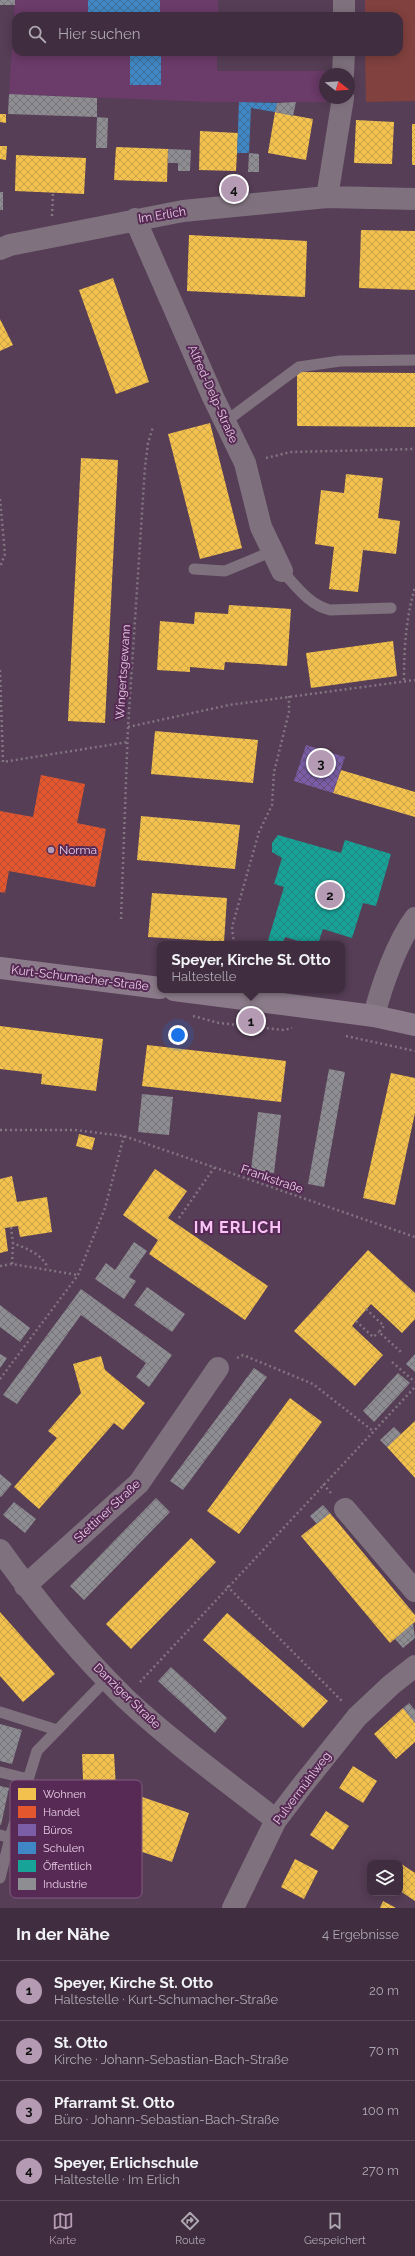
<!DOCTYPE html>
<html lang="de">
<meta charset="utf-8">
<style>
body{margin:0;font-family:Raleway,sans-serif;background:#473647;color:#f1f3f6}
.controls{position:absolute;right:12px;bottom:12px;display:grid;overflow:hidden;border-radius:8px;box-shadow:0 2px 10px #0003}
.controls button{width:36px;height:36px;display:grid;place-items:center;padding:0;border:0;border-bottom:1px solid #594a59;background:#402e40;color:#f1f3f6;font:20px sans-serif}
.compass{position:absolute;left:319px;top:68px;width:36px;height:36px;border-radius:50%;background:#402e40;box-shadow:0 2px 10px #0003;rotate:107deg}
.you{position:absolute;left:178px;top:1035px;width:14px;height:14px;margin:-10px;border:3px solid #fff;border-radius:50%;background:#1a73e8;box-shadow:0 0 0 6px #1a73e833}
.badge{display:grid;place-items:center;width:26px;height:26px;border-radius:50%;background:#b49ab2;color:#111;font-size:13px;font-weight:700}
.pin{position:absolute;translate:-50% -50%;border:2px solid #fff;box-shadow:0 1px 4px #0006}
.popup{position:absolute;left:157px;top:941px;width:188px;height:52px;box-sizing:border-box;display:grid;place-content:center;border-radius:8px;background:#402e40;filter:drop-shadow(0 1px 3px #0005);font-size:13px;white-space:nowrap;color:#aea8b1}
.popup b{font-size:15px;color:#f1f3f6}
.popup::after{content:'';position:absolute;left:50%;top:100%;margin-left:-8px;border:8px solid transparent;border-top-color:#402e40}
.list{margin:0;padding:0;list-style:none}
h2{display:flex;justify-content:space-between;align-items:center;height:52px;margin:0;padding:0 16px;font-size:17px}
h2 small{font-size:13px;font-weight:400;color:#aea8b1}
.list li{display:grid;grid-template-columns:26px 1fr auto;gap:12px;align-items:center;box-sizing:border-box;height:60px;padding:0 16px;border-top:1px solid #594a59}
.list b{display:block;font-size:15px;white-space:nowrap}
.list p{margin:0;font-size:13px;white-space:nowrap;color:#aea8b1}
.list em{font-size:13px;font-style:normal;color:#aea8b1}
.icon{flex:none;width:22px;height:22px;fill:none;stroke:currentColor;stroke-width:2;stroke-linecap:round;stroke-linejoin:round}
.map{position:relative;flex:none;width:415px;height:1908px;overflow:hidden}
.search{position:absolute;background:#402e40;box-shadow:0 2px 10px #0003;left:12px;right:12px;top:12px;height:44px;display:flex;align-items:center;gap:10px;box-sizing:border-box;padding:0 14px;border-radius:12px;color:#aea8b1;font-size:15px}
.sheet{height:292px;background:#402e40}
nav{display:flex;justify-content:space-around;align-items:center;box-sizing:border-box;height:56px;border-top:1px solid #594a59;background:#402e40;font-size:11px;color:#aea8b1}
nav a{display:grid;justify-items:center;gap:2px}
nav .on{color:#b49ab2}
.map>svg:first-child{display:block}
</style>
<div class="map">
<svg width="415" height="1908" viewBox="0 0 415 1908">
<defs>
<pattern id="homes-cross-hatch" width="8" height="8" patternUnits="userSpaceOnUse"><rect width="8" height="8" fill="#f2c14e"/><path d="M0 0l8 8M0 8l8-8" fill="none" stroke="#c7a04c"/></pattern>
<pattern id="shops-cross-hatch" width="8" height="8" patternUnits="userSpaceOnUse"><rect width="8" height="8" fill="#e4572e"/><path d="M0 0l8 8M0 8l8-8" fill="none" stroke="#b44f35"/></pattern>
<pattern id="offices-cross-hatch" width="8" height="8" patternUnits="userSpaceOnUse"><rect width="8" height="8" fill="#7b5ea7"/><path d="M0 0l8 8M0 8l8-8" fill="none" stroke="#634f7a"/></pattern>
<pattern id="schools-cross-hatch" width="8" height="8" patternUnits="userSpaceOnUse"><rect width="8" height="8" fill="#3f88c5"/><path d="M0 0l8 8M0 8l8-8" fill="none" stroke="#416e98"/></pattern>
<pattern id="public-cross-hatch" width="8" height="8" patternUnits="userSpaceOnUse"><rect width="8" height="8" fill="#17a398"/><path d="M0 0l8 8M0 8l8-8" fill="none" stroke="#25847f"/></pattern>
<pattern id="industry-cross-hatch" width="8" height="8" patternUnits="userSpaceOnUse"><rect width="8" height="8" fill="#8d8d92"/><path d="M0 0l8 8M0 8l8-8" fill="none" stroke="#77757b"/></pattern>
</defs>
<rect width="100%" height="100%" fill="#563e56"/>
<path fill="#6b3b69" d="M15,0h203v16h-202v36h201v19h110l-2,3 1,28h-116l-201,-8z"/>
<path fill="#81413e" d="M365,0h50v101l-49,1 -1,-50h34v-36h-34z"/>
<path fill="url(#homes-cross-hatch)" d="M275,112l38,7 -7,41 -38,-7z
M0,114h6v9l-6,-1z
M356,120l38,2 -2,42 -38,-1z
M412,124h3v41h-3z
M200,131l38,2 -2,38 -37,-1z
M0,146h7l-1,14 -6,-1z
M116,147l52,2 -1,33 -53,-2z
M16,155l70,3 -2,36 -69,-3z
M361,230l54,1v59l-56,-2z
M189,235l118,6 -2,56 -118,-6z
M113,278l36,104 -33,12 -37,-104z
M0,319l13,26 -13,6z
M297,372l118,1v54l-118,-1z
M210,423l32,125 -42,11 -32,-125z
M81,458l37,2 -13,263 -37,-2z
M346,474l37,4 -5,40 22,3 -4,33 -33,-4 -5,42 -29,-3 5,-42 -19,-3 6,-54 23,3z
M229,605l62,4 -4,57 -62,-4 -1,8 -34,-3v5l-33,-2 3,-49 34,3 1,-12 33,2z
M393,641l4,35 -86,12 -5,-35z
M155,731l103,9 -5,43 -102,-9z
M341,770l74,22v25l-82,-24z
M141,816l99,9 -5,44 -98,-9z
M152,893l75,5 -3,44 -76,-5z
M0,1026l103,13 -7,52 -55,-7 1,-10 -42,-5z
M147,1045l139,16 -5,41 -139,-16z
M391,1073l24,5v35l-20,92 -32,-7z
M79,1134l16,4 -3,12 -16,-4z
M155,1169l32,22 -19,27 100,68 -23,34 -96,-66 9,-14 -35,-25z
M12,1176l5,26 30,-5 5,35 -32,5 -2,-11 -13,2 3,23 -8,2v-74z
M368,1250l47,43v26l-13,14 -31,-29 -15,17 -4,5 31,29 -28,31 -61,-55z
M101,1356l4,14 40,33 -22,27 -9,-7 -75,86 -25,-22 43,-49 -9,-7 33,-38 -8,-29z
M290,1398l32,24 -83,112 -32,-23z
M415,1421v57l-28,-31z
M330,1513l85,102v7l-25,21 -89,-107z
M191,1538l25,24 -85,87 -25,-25z
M0,1612l55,62 -32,28 -23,-26z
M227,1613l101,88 -25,27 -100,-88z
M403,1708l12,15v19l-19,17 -22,-25z
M82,1754h32l2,34 73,25 -17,49 -71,-24 -25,31 -25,-21 33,-43z
M353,1766l24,15 -14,22 -24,-15z
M326,1811l23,15 -16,24 -23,-15z
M295,1859l23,12 -14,28 -23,-12z
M400,1863l15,10v28l-15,-10z
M383,1901l13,7h-16z"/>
<path fill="url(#shops-cross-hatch)" d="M41,775l44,9 -8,39 29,6 -11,58 -86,-16 -4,22 -5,-1v-81l33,6z"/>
<path fill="url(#offices-cross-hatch)" d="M306,745l39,12 -12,36 -39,-12z"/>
<path fill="url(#schools-cross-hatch)" d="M88,0h72v16h-72z
M130,52h31v33h-31z
M239,102l38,1 -2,9 -24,-4 -2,45h-12z"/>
<path fill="url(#public-cross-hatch)" d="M278,835l63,18 4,-13 46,14 -15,52 -13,-3 -11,35 -29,-9 -5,15h-9l-24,-7 -2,7h-16l17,-57 -10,-3 8,-26 -10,-6v-9z"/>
<path fill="url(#industry-cross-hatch)" d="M0,0h15v5h-15z
M9,94l88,4v19l-89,-3z
M296,102l-3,14 -18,-4 2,-9z
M97,117l11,1 -1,30h-11z
M168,149l23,1 -1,21h-12v-8h-10z
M249,153l10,1v18h-11z
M0,192h3v18h-3z
M329,1069l16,3 -21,115 -16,-3z
M142,1094l31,3 -4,38 -31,-3z
M258,1112l23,3 -7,58 -23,-3z
M134,1242l13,9 -18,26 7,4 -12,18 -29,-20 11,-16 9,7z
M147,1287l38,27 -13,18 -38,-27z
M81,1289l91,66 -23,32 -13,-10 10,-14 -65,-48 -64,89 -14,-9z
M0,1305l30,23 -10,14 -20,-15z
M0,1354l7,4 -7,10z
M415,1354v18l-9,-8z
M254,1368l13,9 -84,113 -13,-9z
M398,1373l12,10 -36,39 -11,-11z
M394,1427l7,7 -14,13 -7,-7z
M0,1474l12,10 -11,13h-1z
M156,1498l14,14 -86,88 -14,-14z
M14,1502l22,17 -11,14 -22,-18z
M323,1505l7,8 -13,11 -7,-8z
M413,1623l2,15 -12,10 -8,-9z
M171,1667l56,51 -12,15 -57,-52z
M409,1703l6,7v13l-12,-15z
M0,1724l22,6 -10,34 -12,-3z
M0,1786l9,2 -8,37h-1z"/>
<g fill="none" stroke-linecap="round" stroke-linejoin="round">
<path stroke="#827481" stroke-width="2.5" stroke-dasharray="2 3" stroke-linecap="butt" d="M52,216l1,-23
M266,458l25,-6 124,-3
M0,499l5,55 -5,13
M0,670l3,92 125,-20
M404,680c0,-33 2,-62 11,-93
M128,727l101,-22 186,-25
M121,919l7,-192 17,-260 3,-24 5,-16
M234,944l-2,-17 27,-95 13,-27 2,-33 15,-60v-16
M193,1016l26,7 65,7 8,-2
M346,1036l69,15
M0,1130h75l49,6 291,101
M179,1218l35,-50
M11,1227l2,16c14,6 29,11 35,25
M12,1264l1,-21
M0,1266l12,-2 66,11
M366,1309l18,17 -5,6 22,20
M356,1321l17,16 6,-5
M237,1358l6,-3 70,29 60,47
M392,1362l23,20
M0,1379l78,-104 27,-67 19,-72
M323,1484l8,9
M227,1586l116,116
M140,1682l275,-295"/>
<path stroke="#7f727e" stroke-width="11" d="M225,422l74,-55 41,-6 75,-1
M194,569l31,2 48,-20
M282,571c14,15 27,34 48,39l61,-2
M0,1712l57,18
M0,1772l28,7
M0,1835l10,3
M0,1878l11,-44 26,-83 70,-72"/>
<path stroke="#7f727e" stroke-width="22" d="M344,16v-16
M343,74l1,-22
M327,197l16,-99
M135,219l78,178 32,66 16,64 21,44
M0,249l10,-4 173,-34 144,-14 88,2
M374,1016c7,-29 23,-74 41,-98
M345,1509l70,82
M0,1550c37,52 79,103 125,148 47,44 100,82 151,122
M25,1586l114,-103 79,-115
M233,1908l43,-88 25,-33 56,-70 34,-32 24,-19"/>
<path stroke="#8b7b8a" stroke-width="22" d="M0,968l160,20
M174,990l200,26 41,9"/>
</g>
<circle fill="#b49ab2" stroke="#562a54" stroke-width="1.5" cx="51" cy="850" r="4"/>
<g text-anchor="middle" stroke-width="4" stroke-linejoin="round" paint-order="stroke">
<g font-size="12" fill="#e7cbe4" stroke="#562a54">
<text transform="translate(162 215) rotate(-9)" y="4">Im Erlich</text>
<text transform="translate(213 394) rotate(66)" y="4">Alfred-Delp-Straße</text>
<text transform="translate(123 672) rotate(-86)" y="4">Wingertsgewann</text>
<text transform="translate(80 978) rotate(7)" y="4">Kurt-Schumacher-Straße</text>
<text transform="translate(272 1179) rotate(19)" y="4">Frankstraße</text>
<text transform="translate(107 1511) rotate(-43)" y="4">Stettiner Straße</text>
<text transform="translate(127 1696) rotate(44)" y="4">Danziger Straße</text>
<text transform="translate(302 1788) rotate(-53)" y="4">Pulvermühlweg</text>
</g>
<g font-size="12" fill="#e7cbe4" stroke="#562a54" text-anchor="start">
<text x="59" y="854">Norma</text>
</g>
<g font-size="16" font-weight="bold" letter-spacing="1" fill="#f9c3f5" stroke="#562a54">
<text x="238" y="1233">IM ERLICH</text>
</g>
</g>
<rect x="10" y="1780" width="132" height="118" rx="6" fill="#562a54" stroke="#825a7f" stroke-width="1"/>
<rect x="18" y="1788" width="18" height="12" fill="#f2c14e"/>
<rect x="18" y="1806" width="18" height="12" fill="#e4572e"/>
<rect x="18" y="1824" width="18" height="12" fill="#7b5ea7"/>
<rect x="18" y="1842" width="18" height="12" fill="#3f88c5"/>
<rect x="18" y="1860" width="18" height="12" fill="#17a398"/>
<rect x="18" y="1878" width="18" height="12" fill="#8d8d92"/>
<g font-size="11" fill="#e7cbe4">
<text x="43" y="1798">Wohnen</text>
<text x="43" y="1816">Handel</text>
<text x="43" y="1834">Büros</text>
<text x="43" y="1852">Schulen</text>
<text x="43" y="1870">Öffentlich</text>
<text x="43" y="1888">Industrie</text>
</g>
</svg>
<div class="controls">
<button><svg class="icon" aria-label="layers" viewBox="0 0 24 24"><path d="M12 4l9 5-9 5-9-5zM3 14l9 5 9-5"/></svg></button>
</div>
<svg class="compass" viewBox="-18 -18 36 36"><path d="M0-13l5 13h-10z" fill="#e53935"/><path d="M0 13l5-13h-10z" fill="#aea8b1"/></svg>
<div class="you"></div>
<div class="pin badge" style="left:251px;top:1021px">1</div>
<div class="popup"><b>Speyer, Kirche St. Otto</b>Haltestelle</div>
<div class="pin badge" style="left:330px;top:895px">2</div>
<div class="pin badge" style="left:321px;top:763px">3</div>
<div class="pin badge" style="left:234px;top:189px">4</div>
<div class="search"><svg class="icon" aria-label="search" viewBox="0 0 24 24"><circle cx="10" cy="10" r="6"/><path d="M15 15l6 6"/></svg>Hier suchen</div>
</div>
<section class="sheet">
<h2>In der Nähe<small>4 Ergebnisse</small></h2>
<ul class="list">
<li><span class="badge">1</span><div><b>Speyer, Kirche St. Otto</b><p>Haltestelle · Kurt-Schumacher-Straße</p></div><em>20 m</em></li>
<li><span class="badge">2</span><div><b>St. Otto</b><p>Kirche · Johann-Sebastian-Bach-Straße</p></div><em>70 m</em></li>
<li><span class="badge">3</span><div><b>Pfarramt St. Otto</b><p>Büro · Johann-Sebastian-Bach-Straße</p></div><em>100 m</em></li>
<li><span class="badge">4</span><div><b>Speyer, Erlichschule</b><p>Haltestelle · Im Erlich</p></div><em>270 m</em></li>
</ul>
</section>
<nav>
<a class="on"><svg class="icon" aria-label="map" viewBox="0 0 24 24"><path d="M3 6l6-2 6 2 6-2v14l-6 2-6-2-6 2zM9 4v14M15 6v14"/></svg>Karte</a>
<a><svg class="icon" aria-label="directions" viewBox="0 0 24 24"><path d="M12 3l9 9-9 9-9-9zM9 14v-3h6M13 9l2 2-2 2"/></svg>Route</a>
<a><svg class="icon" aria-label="saved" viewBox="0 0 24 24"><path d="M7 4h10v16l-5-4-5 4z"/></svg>Gespeichert</a>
</nav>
